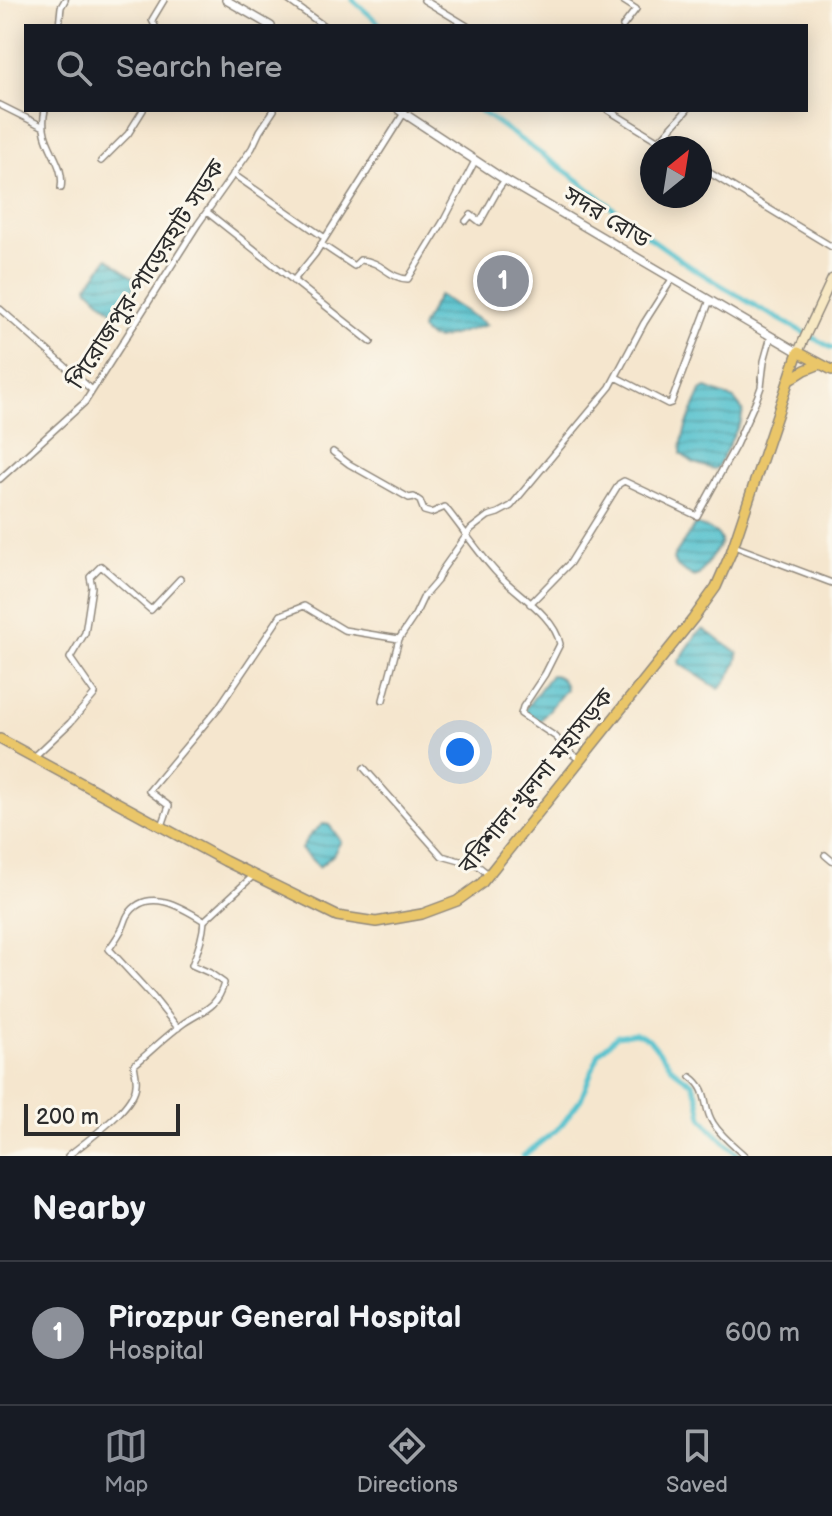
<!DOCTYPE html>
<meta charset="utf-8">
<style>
body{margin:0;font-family:"Balsamiq Sans","Noto Sans Bengali",sans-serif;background:#242831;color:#f1f3f6}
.compass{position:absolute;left:640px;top:136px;width:72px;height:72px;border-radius:50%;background:#171b24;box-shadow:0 4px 20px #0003;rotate:30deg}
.scale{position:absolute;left:24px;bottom:20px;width:156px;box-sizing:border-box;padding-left:8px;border:4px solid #2b2b2b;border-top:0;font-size:22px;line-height:28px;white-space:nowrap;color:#2b2b2b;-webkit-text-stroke:6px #fbf7ec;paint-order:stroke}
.you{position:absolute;left:460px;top:752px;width:28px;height:28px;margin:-20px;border:6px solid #fff;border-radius:50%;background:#1a73e8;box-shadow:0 0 0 12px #1a73e833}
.badge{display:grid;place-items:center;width:52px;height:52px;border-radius:50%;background:#8c9099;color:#fff;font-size:26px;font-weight:700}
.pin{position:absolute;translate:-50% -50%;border:4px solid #fff;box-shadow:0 2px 8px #0006}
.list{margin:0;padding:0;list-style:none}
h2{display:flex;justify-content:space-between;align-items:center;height:104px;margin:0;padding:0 32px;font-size:34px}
h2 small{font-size:26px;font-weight:400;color:#9ea1a6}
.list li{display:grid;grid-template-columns:52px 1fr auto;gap:24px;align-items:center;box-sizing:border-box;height:144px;padding:0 32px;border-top:2px solid #363941}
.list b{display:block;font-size:30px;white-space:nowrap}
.list p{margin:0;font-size:26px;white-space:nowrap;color:#9ea1a6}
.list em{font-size:26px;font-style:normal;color:#9ea1a6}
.icon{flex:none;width:44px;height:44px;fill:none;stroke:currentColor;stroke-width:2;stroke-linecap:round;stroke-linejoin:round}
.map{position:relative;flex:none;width:832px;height:1156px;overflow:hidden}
.search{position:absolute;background:#171b24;box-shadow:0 4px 20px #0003;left:24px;right:24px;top:24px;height:88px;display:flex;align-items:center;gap:20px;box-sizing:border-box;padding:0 28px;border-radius:0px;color:#9ea1a6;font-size:30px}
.sheet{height:248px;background:#171b24}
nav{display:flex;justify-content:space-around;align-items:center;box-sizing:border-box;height:112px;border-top:2px solid #363941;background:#171b24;font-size:22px;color:#9ea1a6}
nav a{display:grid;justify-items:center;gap:4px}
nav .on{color:#8c9099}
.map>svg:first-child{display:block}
</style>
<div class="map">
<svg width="832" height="1156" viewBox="0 0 832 1156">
<defs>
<pattern id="water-rules" width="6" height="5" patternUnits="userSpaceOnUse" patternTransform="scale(2)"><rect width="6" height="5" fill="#54c1cd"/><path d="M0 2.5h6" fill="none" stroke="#469da7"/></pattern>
</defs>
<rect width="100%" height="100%" fill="#fbf7ec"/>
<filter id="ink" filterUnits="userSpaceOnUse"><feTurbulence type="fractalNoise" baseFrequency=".0125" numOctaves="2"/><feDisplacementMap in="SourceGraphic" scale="16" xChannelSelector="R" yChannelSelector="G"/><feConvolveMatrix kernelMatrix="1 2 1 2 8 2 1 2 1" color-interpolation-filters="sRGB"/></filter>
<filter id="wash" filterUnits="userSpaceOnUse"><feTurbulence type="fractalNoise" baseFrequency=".006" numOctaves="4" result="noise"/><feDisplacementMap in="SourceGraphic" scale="32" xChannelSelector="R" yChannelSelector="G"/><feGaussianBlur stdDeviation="1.8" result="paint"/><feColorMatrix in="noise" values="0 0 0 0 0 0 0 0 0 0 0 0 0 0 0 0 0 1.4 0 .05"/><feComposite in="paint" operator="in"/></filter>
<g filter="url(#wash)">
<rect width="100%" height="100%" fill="#f5e6ce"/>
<path fill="url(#water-rules)" stroke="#40767c" stroke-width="2" d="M108,258l28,22 -4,11 -16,21 -4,-1 -23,-22 -1,-4z
M439,295l48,30 -49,14 -9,-2 -8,-7 1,-5z
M706,388l28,11 9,11 -2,11 -24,47 -4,1 -19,-6 -13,-9c0,-22 12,-43 20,-63z
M696,524l21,9 4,7 -1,5 -21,30 -5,2 -16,-10 -5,-7 1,-4z
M703,629l35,24c0,12 -10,27 -19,36l-39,-25 -1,-3 18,-27z
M551,675c8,0 14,6 15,14l-25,31 -2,1 -13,-9v-4z
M323,824l6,1 12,16 -8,14 -14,12 -18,-18 9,-14z"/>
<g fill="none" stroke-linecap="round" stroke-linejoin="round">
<path stroke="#54c1cd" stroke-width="5" d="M353,0l29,26
M479,110l99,70 68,55 45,32 66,40 75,41
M523,1156l37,-29 21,-28 18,-46 18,-17 18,-3 14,6 25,31 19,14 5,12 4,21 10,13 27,26"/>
</g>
</g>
<g filter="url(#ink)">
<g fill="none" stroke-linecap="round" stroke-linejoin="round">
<defs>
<path id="minor" d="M288,0l36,26
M424,0l43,26
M622,0l14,9 -13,17
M59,26l2,-19 4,-7
M155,26l-3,-6 12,-20
M0,105l42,21
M45,110c-8,35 21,49 16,78
M608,110l62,38
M659,141l28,-31
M101,161l27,-27 15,-24
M700,167l132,80
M233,174l92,64
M207,212l164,130
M466,221l5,-6 9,7 19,-34 6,-8
M321,244l33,22 6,-6c23,1 27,18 48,19l36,-59 31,-59
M293,281l22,-27 89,-141
M0,309l92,81
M616,377l52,27 3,-1 39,-103
M333,452l16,12 60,34 5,-1 6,4 4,10 7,2 14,-6c17,21 32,44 50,64 19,22 59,43 65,73l-15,30 -22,33 -2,7 35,23 11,13 13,10
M0,479l85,-77 113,-178 54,-76 8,-17 14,-21
M734,546l98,37
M530,604l40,-41 49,-79 5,-3 73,35 39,-71 21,-47 4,-11 3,-26 7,-25
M383,700l16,-61 16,-24 9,-19 13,-15 5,-11 29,-41 17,-13 10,-3 13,-7 99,-119 34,-64 28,-44
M34,757l36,-34 25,-29 -25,-36 15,-25 7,-46 -2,-10 11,-11 50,44 29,-31
M364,768l78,88 18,5h12l16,13
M162,826l7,-20 -20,-15 70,-84 62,-92 23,-9 40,24 55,9
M825,855l7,6
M178,1028l-25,-31 -44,-48c5,-7 10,-14 14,-22 2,-4 3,-9 5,-12 19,-29 54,-8 76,6
M691,1077c19,14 11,29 22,46 8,13 21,23 32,33
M68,1156c18,-15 67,-48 68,-72 1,-6 -1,-13 -2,-19 17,-14 33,-30 50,-42 19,-13 33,-14 40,-40l-14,-10 -18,-8c6,-14 11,-28 12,-44l49,-45"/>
<path id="tertiary" d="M226,0l45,26
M399,110l106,70 293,172"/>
<path id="secondary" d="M798,352l34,-73"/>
<path id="trunk" d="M788,381l17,-11 15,-6
M0,739l225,122 112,55 39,6 46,-8 35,-13 25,-18 211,-264 23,-32 15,-34 67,-201 34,18"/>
</defs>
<use href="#minor" stroke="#90887c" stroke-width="8"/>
<use href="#tertiary" stroke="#90887c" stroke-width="10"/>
<use href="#secondary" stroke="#90887c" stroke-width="11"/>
<use href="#trunk" stroke="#90887c" stroke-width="12"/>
<use href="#minor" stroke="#fff" stroke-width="5"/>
<use href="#tertiary" stroke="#fff" stroke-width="7"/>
<use href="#secondary" stroke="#f7e8c3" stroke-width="8"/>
<use href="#trunk" stroke="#eac669" stroke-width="9"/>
</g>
</g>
<g text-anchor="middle" stroke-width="6" stroke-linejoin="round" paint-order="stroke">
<g font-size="24" fill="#2b2b2b" stroke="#fbf7ec">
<text transform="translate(607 217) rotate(31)" y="8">সদর রোড</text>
<text transform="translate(146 274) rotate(-57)" y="8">পিরোজপুর-পাড়েরহাট সড়ক</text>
<text transform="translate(536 781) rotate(-51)" y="8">বরিশাল-খুলনা মহাসড়ক</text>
</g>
</g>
</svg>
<svg class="compass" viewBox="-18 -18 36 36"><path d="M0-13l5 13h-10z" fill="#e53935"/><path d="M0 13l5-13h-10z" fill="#9ea1a6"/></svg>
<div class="scale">200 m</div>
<div class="you"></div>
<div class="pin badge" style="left:503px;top:281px">1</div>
<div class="search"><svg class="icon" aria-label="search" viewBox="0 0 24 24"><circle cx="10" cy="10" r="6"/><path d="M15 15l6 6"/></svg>Search here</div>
</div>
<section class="sheet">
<h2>Nearby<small></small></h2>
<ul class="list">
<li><span class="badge">1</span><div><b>Pirozpur General Hospital</b><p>Hospital</p></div><em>600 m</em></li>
</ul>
</section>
<nav>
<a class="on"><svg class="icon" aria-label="map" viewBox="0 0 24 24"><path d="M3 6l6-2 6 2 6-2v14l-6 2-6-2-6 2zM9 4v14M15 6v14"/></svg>Map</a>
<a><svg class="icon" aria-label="directions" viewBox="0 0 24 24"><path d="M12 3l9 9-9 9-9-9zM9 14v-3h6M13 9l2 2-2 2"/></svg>Directions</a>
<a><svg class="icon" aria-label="saved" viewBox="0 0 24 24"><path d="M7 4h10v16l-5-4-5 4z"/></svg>Saved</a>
</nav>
